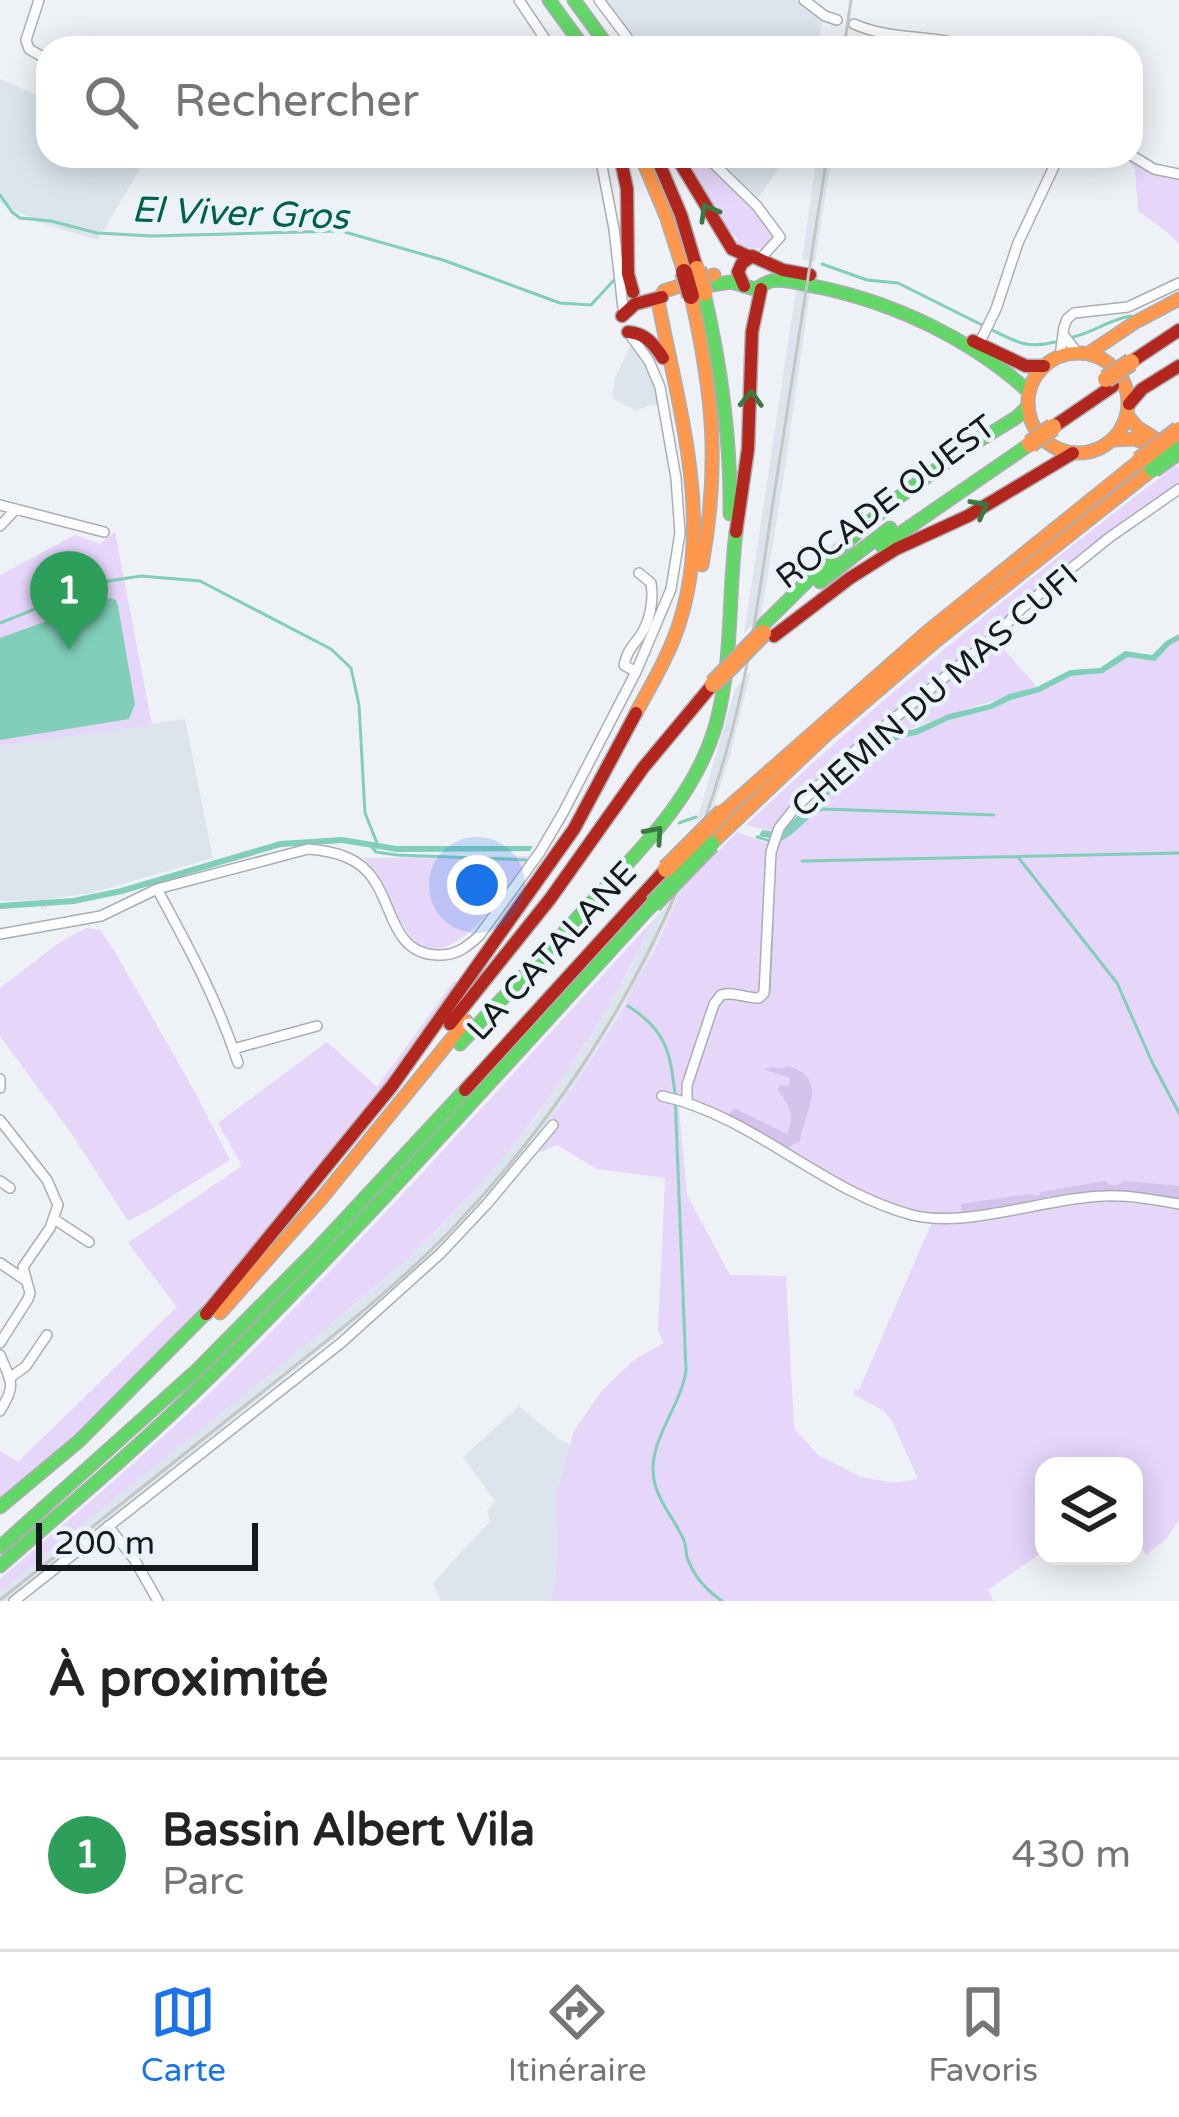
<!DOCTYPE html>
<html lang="fr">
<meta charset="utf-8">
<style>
body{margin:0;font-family:"Varela Round",sans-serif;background:#f2f2f2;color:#222}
.controls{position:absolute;right:36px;bottom:36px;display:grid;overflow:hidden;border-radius:24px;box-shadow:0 6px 30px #0003}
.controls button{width:108px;height:108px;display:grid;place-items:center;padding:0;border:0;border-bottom:3px solid #e0e0e0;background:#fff;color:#222;font:60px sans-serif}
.scale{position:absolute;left:36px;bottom:30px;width:222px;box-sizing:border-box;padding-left:12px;border:6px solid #16191b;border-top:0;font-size:33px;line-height:42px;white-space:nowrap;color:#16191b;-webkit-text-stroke:9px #eaf3f9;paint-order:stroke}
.you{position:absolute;left:477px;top:885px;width:42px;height:42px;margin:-30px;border:9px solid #fff;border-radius:50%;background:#1a73e8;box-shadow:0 0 0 18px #1a73e833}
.badge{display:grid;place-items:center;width:78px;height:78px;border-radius:50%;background:#1a73e8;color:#fff;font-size:39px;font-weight:700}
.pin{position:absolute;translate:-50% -99px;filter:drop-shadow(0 3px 6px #0008)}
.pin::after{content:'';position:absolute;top:63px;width:42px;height:36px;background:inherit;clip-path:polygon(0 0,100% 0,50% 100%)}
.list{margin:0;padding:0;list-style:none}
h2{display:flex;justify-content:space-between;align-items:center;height:156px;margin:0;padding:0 48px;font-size:51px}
h2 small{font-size:39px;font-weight:400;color:#767676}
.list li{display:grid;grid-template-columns:78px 1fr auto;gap:36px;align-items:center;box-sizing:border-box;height:192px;padding:0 48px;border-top:3px solid #e0e0e0}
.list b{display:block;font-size:45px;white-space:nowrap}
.list p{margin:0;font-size:39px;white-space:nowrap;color:#767676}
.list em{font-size:39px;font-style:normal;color:#767676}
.icon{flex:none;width:66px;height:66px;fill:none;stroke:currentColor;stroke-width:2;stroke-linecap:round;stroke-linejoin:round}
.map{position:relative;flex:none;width:1179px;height:1601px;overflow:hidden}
.search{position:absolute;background:#fff;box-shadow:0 6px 30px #0003;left:36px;right:36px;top:36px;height:132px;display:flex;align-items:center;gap:30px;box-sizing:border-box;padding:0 42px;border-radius:36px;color:#767676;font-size:45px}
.sheet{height:348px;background:#fff}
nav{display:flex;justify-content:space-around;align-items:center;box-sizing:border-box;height:168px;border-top:3px solid #e0e0e0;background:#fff;font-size:33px;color:#767676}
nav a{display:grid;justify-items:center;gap:6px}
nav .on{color:#1a73e8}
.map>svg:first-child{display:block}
</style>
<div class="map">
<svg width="1179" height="1601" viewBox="0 0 1179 1601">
<rect width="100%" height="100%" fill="#eef2f6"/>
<path fill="#dce5ed" d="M603,0h192l27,21 -4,27h-178z
M0,79l48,21v56h88l8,6 -46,78 -60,-18 -38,-19z
M714,156h74l-30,42z
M817,156h15l-17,106 -13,-3z
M796,290l14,2 -27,190 -22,135 -17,17z
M631,345l20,27 7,34 -5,-2 -17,7 -24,-13 3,-20z
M751,671l-21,85 -16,49 -18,18 39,-134z
M185,719l28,139 -126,36 -40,5v10h-6l-2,-9 -39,1v-155z
M682,889l-43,91 -67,110 -25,36 -64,76 -35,37 -77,70 -364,292h-7v-9l59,-51 303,-242 77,-70 33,-35 64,-77 49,-72 47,-80 23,-47z
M519,1406l37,31 14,8 -14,49 2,62 -7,45h-110l-8,-18 57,-62 -3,-10 8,-10 -32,-44z"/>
<path fill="#e5d6fa" d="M685,156h17l52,52 23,29 -14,12 -27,-3 1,-8 -12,-11z
M1127,158l25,15 27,6v65l-13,-13 -28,-20 -3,-41z
M1175,466l4,2v17l-317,254 -87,93 -29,-7c136,-129 280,-245 429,-359z
M115,532l37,193 -152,21v-171l75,-40 25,9z
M996,640l41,47c-56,19 -114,33 -168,60l-2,-3z
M1179,640v560l-73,-8 -162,23c-72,-6 -135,-53 -197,-88 -22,-13 -44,-27 -69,-30l9,98 43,80 56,1 8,152 24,27 43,22 33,6 24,-4 -26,-58 -9,-11 -29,-15v-6l5,1 73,-168 77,-7 97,-15 73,9v311l-14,20 -19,15 -12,-20v-69h-90v85l-56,39 6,11h-443l7,-45 -2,-62 18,-63 26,-38 17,-17 17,-16 30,-17 -6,-12 7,-153 -68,-9 -40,-24 -16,7 -9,-7 40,-55 50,-80 35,-65 25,-56 55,-57 30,11h10l96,-91 28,-14 16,-3 32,-15 43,-11 19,-9 28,-8 32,-16 32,-3 24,-16 28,4 15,-16z
M529,856c-22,29 -81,135 -123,74 -18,-25 -17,-50 -43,-72z
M655,918c-48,99 -107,191 -181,273 -57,64 -123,117 -190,171 -94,77 -191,151 -284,230v-13c74,-63 149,-127 218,-194 152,-149 293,-310 437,-467z
M87,928l13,2 14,20 82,144 34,66 -77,48 -25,13 -57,-88 -71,-97v-48l60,-46z
M454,981l5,4 -78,106 -180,218 -126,127 -75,63v-48l18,11 159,-155 -49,-64 114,-77 -24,-43 109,-81 50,45z"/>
<path fill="#d5c2ed" d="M787,1066c44,12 17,45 13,75l-13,7 -55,-30 -3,-4 5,-6 53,26c9,-19 2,-29 -9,-44l1,-5 10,1 1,-8 -26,-9 8,-2 11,2z
M1104,1181l10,5 11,-5 54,5v14l-58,-7 -3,-2 -157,22v-9l68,-10 10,2 2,-4z"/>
<path fill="#81cfb9" d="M110,598l6,2 2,6 17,98 -6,15 -129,21v-102z
M1179,634v6l-9,5 -15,16 -27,-4 -25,16 -32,3 -31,16 -29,8 -19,9 -43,11 -32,15 -16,3 -28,14 -85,82 -13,5 -16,-3 3,-6 13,2 10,-4 84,-81 30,-15 16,-3 34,-15 41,-10 19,-10 28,-7 33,-17 30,-2 25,-17 27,4 14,-14z
M342,837l55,9h136l-3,5 -133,1 -55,-9 -61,4 -159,47 -48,10 -74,5v-6l73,-5 48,-10 159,-47z"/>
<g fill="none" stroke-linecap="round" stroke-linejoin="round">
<path stroke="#81cfb9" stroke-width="3" d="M0,195l12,17 8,6 31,3 46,12 55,3 189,-5 102,29 117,43 31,2 23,-25
M822,264l45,16 31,3 84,42
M990,329c26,13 37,20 65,13
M1073,337c22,-5 34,-17 58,-21
M0,623l102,-41 39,-6 59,5 131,68 20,19 8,37 6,108 12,30
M679,823l17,-6
M757,837l13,4
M779,840c18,-7 26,-26 44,-31l171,6
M370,845l6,7 21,3 130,5
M1018,857l99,126 35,79 27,51
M802,861l377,-8
M769,991l3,-63
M628,1006c38,24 42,45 47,88l11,277c-6,40 -44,75 -30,117 6,18 19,33 27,50 4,9 2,10 4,19 6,18 19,33 35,44"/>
<defs>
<path id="street" d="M39,0l-13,40 3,9 19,11
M519,0l32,48
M599,0l36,48
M804,0l21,16 12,4
M854,24c38,17 81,10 120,24
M1131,155l23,14 25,5
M600,156l14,73 9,79
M706,156l51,50 23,31 -19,21
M1065,337l12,15
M979,344l17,-35 22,-66 41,-87
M1060,356l4,-29 3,-8 7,-6 54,-6 51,-24
M0,505l104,27
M0,526l16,-17
M636,672l-12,-7c3,-14 8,-18 16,-29 10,-15 14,-35 11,-53l-12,-10
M157,889c32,59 60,110 81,174
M0,934l101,-18 56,-27 151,-40c26,2 51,8 66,31 19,28 20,74 63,75 18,1 29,-7 42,-19l61,-84 24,-41 72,-139 35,-83 9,-56 -4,-55 -16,-91 -11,-26 -21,-29
M233,1049l84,-23
M0,1079v9
M662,1096c91,20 160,95 250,119 55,14 136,-18 193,-19 24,-1 51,4 74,8
M687,1101v-16l27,-81 7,-9c13,-4 24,3 38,3l5,-5 7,-141 8,-24 16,-20 64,-61 135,-110 28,-29 88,-71 69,-48
M0,1120l47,60 11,25 -8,23 -27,39 7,26 -2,6 -28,44
M0,1181l10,7
M54,1219l35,23
M0,1263l25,17
M0,1355c11,27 17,29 0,56
M11,1377l15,-11 21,-31
M108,1526l26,33 24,42
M14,1601l327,-258 100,-90 46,-49 66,-79"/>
<path id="fast" d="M549,0l35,48
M574,0l35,48
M699,287l32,-5 24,7c5,-2 10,-6 16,-8 13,-3 34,4 47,6 77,16 153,52 211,105
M704,293c17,73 27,146 26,221
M882,546l148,-102
M820,582l70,-54
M762,626l87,-86 46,-40 64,-47 58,-36 11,-11
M460,1044c44,-47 88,-94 131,-141 50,-54 105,-107 125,-179 17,-63 12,-128 20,-192
M0,1507l79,-66 134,-135
M0,1547l197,-177 121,-122 147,-158
M0,1566c71,-62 143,-123 210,-189 154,-152 297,-314 443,-473"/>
<path id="slow" d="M641,156l25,60 18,56
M691,296c22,97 29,170 11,269
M1089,353l45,-30 45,-24
M1028 403a50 50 0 1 1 100 0a50 50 0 1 1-100 0Z
M1127,415l10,12 19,12
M1113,440l22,-1 27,11
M636,713c16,-30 34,-59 44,-92 33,-105 -2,-215 -22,-320l6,-10 50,-16
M723,812l204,-180 212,-171
M711,844l115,-109 111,-95 216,-171
M220,1313l101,-114 145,-178"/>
<path id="jam" d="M620,156l7,33 1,85 5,18
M656,156l25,59 16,54
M676,156l56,93 18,8
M744,286l-6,-14 4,-9 10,-7 31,14 27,5
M622,316l13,-12 27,-7
M628,332c17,1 26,12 35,26
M973,341l53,25h18
M1131,362l48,-32
M1129,404l13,-15 37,-23
M1053,427l60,-41
M736,532l12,-83 4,-117 9,-43
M774,636l76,-58 46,-29 72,-33 105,-63
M450,1024l100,-125 93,-131 70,-84
M465,1090l201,-221
M206,1314l186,-228 182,-257 62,-116"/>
</defs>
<use href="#street" stroke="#abaeb1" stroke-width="12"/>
<use href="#fast" stroke="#abaeb1" stroke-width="15"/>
<use href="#slow" stroke="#abaeb1" stroke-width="15"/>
<use href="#jam" stroke="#abaeb1" stroke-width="15"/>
<use href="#street" stroke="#fcfdfe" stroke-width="9"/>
<use href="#fast" stroke="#63d668" stroke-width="12"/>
<use href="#slow" stroke="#ff974d" stroke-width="12"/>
<use href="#jam" stroke="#b3261e" stroke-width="12"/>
<path stroke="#c4c6c6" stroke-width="3" d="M844,48l7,-48
M0,1600c85,-68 171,-135 256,-203 66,-53 135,-105 194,-166 128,-133 224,-296 275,-475 23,-78 34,-160 46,-241 19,-119 37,-239 56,-359"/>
<defs>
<path id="fast-bridge" d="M1153,469l26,-19
M653,904l58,-60"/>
<path id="slow-bridge" d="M697,269l7,24
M1106,379l25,-17
M1030,444l23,-17
M1139,461l40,-31
M713,684l50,-51
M666,869l57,-57"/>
<path id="jam-bridge" d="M684,272l7,24"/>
</defs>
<use href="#fast-bridge" stroke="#abaeb1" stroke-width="20" stroke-linecap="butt"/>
<use href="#slow-bridge" stroke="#abaeb1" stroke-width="20" stroke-linecap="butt"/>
<use href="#jam-bridge" stroke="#abaeb1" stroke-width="20" stroke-linecap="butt"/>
<use href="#fast-bridge" stroke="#63d668" stroke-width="16"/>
<use href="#slow-bridge" stroke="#ff974d" stroke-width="16"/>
<use href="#jam-bridge" stroke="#b3261e" stroke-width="16"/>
</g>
<defs><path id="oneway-chevron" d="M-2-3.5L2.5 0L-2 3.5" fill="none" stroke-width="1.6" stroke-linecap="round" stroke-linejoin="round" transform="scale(3)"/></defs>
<g stroke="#3c7842">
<use href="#oneway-chevron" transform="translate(708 212) rotate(-120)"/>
<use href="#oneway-chevron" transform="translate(751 399) rotate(-88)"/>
<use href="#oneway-chevron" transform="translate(980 508) rotate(-28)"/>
<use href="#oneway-chevron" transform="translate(655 834) rotate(-49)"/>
</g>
<g text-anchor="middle" stroke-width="9" stroke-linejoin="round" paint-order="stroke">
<g font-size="33" fill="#16191b" stroke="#eaf3f9">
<text transform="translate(885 501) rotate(-37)" y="12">ROCADE OUEST</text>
<text transform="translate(934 690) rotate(-41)" y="12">CHEMIN DU MAS CUFI</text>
<text transform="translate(551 950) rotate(-47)" y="12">LA CATALANE</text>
</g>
<g font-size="36" font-style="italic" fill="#01604b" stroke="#eaf3f9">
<text transform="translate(240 212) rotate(2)" y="13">El Viver Gros</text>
</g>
</g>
</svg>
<div class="controls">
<button><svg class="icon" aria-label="layers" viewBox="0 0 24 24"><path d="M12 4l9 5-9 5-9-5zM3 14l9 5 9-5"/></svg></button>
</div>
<div class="scale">200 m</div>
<div class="you"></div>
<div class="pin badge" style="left:69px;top:650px;background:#2e9e5b">1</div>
<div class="search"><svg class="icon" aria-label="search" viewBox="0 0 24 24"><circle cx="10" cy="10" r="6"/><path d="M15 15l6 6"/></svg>Rechercher</div>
</div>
<section class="sheet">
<h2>À proximité<small></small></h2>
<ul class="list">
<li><span class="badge" style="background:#2e9e5b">1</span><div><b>Bassin Albert Vila</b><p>Parc</p></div><em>430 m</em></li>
</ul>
</section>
<nav>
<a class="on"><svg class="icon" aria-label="map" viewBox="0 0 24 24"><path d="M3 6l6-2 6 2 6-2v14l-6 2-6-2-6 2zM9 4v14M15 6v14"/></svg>Carte</a>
<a><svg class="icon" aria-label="directions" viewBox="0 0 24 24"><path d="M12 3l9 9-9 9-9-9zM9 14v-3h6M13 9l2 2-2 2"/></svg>Itinéraire</a>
<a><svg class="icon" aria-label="saved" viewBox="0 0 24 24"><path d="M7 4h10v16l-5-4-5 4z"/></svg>Favoris</a>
</nav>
